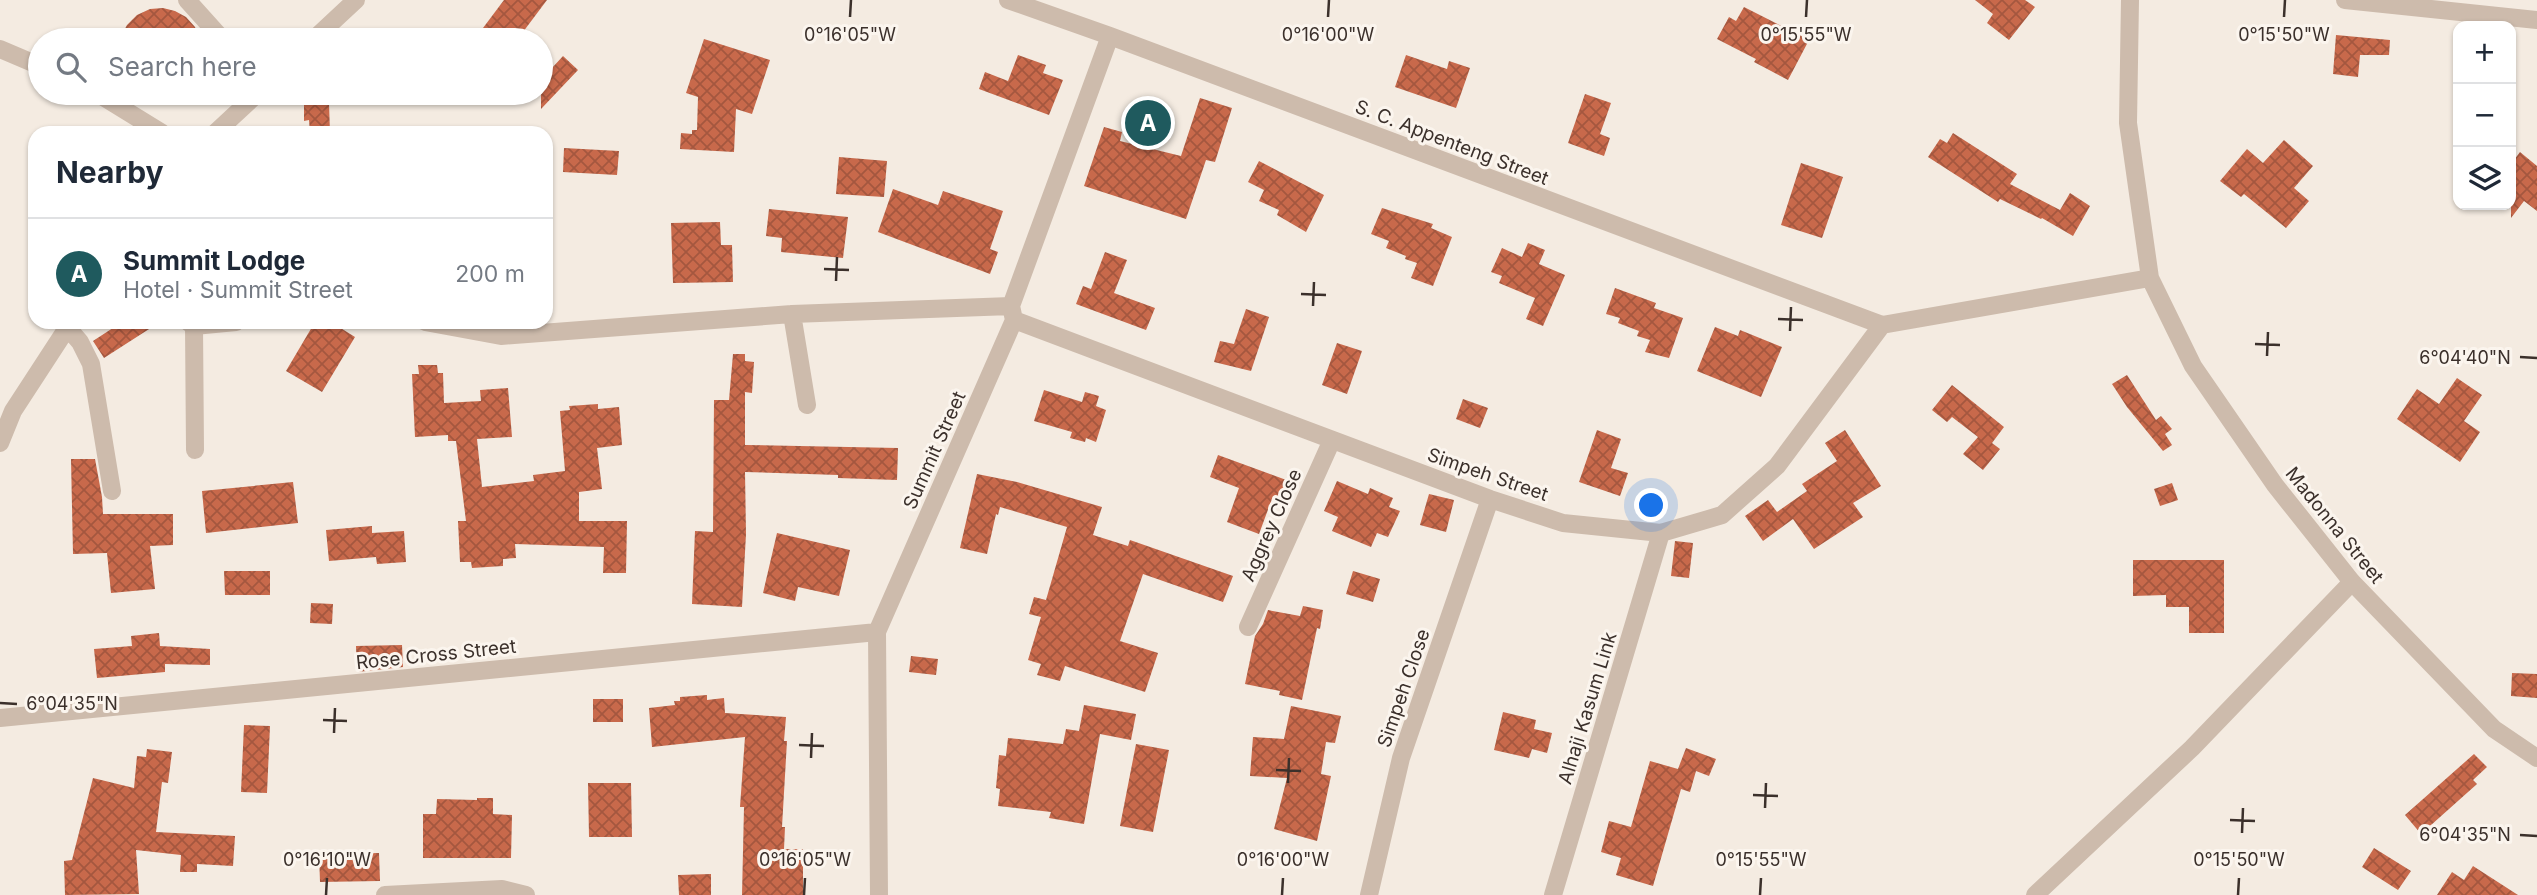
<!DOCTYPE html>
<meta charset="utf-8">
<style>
body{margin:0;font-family:Inter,sans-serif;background:#f6f6f7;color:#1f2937}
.controls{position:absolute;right:21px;top:21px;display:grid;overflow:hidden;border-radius:14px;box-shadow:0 2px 5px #0004}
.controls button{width:63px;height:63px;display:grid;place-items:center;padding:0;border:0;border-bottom:2px solid #e0e1e3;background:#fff;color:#1f2937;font:35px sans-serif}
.you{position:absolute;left:1652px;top:506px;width:24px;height:24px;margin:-18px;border:5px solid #fff;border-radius:50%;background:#1a73e8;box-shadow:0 0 0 10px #1a73e833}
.badge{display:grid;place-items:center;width:46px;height:46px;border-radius:50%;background:#1f5a5e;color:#fff;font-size:23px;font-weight:700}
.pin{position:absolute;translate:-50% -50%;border:4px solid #fff;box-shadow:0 2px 7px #0006}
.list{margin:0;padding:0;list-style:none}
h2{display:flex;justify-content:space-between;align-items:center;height:91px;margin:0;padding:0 28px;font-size:30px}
h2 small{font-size:23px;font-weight:400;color:#747a83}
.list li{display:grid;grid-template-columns:46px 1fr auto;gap:21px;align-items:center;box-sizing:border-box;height:112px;padding:0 28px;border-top:2px solid #e0e1e3}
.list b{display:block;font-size:26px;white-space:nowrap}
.list p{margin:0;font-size:23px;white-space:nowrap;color:#747a83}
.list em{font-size:23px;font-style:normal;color:#747a83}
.icon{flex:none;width:38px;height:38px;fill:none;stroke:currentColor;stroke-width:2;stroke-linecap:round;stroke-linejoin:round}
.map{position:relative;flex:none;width:2537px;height:895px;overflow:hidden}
.search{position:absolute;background:#fff;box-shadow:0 2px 5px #0004;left:28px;top:28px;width:525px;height:77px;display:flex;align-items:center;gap:18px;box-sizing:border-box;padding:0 24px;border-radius:38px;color:#747a83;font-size:26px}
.panel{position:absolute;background:#fff;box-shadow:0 2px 5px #0004;left:28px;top:126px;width:525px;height:203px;border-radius:21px}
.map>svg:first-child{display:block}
</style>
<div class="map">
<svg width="2537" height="895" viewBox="0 0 2537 895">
<defs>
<pattern id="building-cross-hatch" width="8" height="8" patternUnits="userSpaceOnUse" patternTransform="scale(1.75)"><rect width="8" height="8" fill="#c8694b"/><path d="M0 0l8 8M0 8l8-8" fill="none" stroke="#a4573f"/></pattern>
</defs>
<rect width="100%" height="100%" fill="#f4ebe1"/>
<path fill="url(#building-cross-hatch)" d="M504,0h43l-30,40h-43z
M1975,0h50l10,7 -26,33 -22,-17 6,-9z
M1744,7l65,33 -21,40 -34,-18 2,-3 -39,-20 12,-22 7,4z
M163,8l12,3 11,6 9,10 5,13h-81l8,-15 10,-10 13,-6z
M2336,35l54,5 -1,15h-29l-2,22 -25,-3z
M704,39l66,21 -18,54 -16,-5 -2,43 -54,-3 1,-16 11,1v-4h5l1,-33 -12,-4z
M1018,55l28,10 -3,8 20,7 -14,35 -70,-26 6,-17 23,9z
M1406,55l41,14 2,-8 21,7 -14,40 -61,-21z
M563,56l15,14 -37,39v-29z
M1585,94l26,9 -11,31 10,4 -6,18 -36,-13z
M1200,98l32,10 -17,54 -9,-2 -20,59 -102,-33 20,-59 18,5 -2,9 61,15z
M329,103l1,30h-20l-1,-13 -5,1v-17z
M1953,133l64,41 -7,10 50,26 10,-17 20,13 -17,30 -31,-18 -1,1 -41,-20 -2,3 -70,-45 12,-18 7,4z
M2284,140l29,26 -19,22 15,13 -23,27 -42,-34 -3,3 -21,-16 27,-32 16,14z
M564,148l55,3 -2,24 -54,-3z
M2520,152l17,14v45l-13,-10 -13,17v-54z
M839,157l48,4 -3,36 -48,-3z
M1259,161l65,34 -18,37 -29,-17 2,-5 -20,-9 5,-11 -16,-8z
M1801,163l42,14 -21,61 -41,-13z
M893,189l45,16 5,-14 60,20 -13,38 8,3 -8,22 -112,-42z
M1382,208l51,16 -2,4 21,9 -19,49 -22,-8 6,-15 -12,-4 1,-3 -20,-8 3,-7 -18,-7z
M769,209l79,8 -5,41 -62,-6 1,-14 -16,-2z
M720,222l1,23h11l1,37 -60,1 -2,-60z
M1528,243l17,7 -6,14 26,11 -22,51 -17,-7 9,-21 -36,-15 3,-7 -11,-4 11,-24 20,9z
M1105,252l22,8 -13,33 41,15 -9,22 -70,-26 7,-18 8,3z
M1615,288l41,15 -2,5 29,10 -14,40 -24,-6 5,-12 -13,-4 2,-5 -21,-8 2,-5 -14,-4z
M1246,309l23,8 -18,54 -37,-9 6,-21 14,3z
M122,322h38l-56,36 -11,-17z
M315,322h16l24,15 -33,55 -36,-21z
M1715,327l23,9 2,-6 42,17 -21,50 -64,-26z
M1337,343l25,8 -15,43 -25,-9z
M733,354h12v7l9,1 -2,31 -7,-1v53l153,3 -1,32 -59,-2v-3l-93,-3 1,62 -4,73 -50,-3 3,-73 18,1 1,-132h15z
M418,365h19l1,8h5l1,30 37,-2 -1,-11 28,-2 4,49 -35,2 5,48 52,-6 -1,-6 32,-4 -5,-60 10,-1 -1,-4 29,-2v5l21,-2 3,38 -25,3 5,41 -23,3v29h48l-1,52h-23l1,-26 -89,-3 1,14 -13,1v7l-31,2 -1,-6h-11l-2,-41h8l-10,-80h-8v-6l-33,2 -3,-63h7z
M2127,375l29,45 5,-4 11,13 -7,5 7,11 -9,6 -36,-44 -15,-23z
M2457,378l25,17 -18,26 16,11 -20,30 -63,-43 20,-30 22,15z
M1952,385l52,42 -12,16 8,6 -17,21 -20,-16 15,-17 -26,-20 -5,5 -15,-12z
M1044,390l38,12 3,-10 14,4 -3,10 10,4 -10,32 -10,-4 -1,4 -15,-4 2,-6 -38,-11z
M1463,399l25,9 -8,20 -24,-9z
M1597,430l24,9 -10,29 17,5 -8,23 -41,-14z
M1845,430l36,56 -28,17 10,14 -49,32 -21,-30 -30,22 -18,-25 23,-16 9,12 30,-21 -5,-7 35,-23 -12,-18z
M1218,455l71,26 -7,18 -9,-3 -14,38 -32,-12 12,-34 -29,-11z
M71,459h24l7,38 1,17h70v31l-23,1 5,43 -44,4 -4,-40 -34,1z
M977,474l40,8 85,25 -9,28 35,11 2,-6 103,36 -10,26 -80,-28 -23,67 38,12 -13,39 -80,-26 -5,15 -23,-6 4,-11 -13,-4 13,-43 -12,-3 5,-17 12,3 21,-73 -67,-20 -2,8 -2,-1 -9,40 -27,-6z
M1337,481l31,13 2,-6 23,10 -4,9 11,4 -12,26 -11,-4 -6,14 -39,-16 6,-14 -14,-6z
M293,482l5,41 -92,10 -4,-42z
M2172,483l6,17 -18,6 -6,-17z
M1429,494l25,6 -8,32 -26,-7z
M372,526v7l32,-2 2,31 -29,2 -1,-7 -47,4 -3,-31z
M777,533l73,17 -11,46 -41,-9 -3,14 -32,-8z
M1675,541l18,2 -4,35 -18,-2z
M2133,560h91v73h-35v-26h-23v-12l-33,1z
M224,571h46v24h-45z
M1353,571l27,8 -7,23 -27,-8z
M311,603l22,1 -1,20 -22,-1z
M1303,606l20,4 -3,19 -3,-1 -15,72 -23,-5 1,-4 -35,-7 10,-48 8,-12 5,-14 32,6z
M159,633l1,13 50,3v16l-45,-1v8l-68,6 -3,-29 38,-3 -1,-10z
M402,645l1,22 -46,5 -1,-26z
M911,656l27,3 -2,16 -27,-3z
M2512,673l25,1v24l-26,-2z
M707,695v5l17,-2 1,15 61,4 -2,24h3l-5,86h3l-1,22h19v46h-61l2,-88h-4l5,-70 -93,10 -3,-39 26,-3 -1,-4h6v-4z
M593,699h30v23h-30z
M1084,705l52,9 -5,26 -31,-6 -16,90 -35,-6 2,-6 -53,-6 2,-17 -4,-1 3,-33 7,1 2,-18 55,6 3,-15 13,2z
M1291,706l50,10 -6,27 -9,-1 -5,32 10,2 -14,65 -43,-12 13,-51 -37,-2 3,-39 31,2z
M1503,712l33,8 -2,9 18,4 -5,20 -15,-4 -3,9 -35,-8z
M244,725l26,1 -3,67 -26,-1z
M1136,744l33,6 -16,82 -33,-6z
M1686,748l30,11 -7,17 -13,-5 -6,21 -9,-3 -28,97 -37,-11 5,-17 -20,-6 8,-31 22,6 19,-66 28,8z
M147,749l25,3 -4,31 -6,-1 -6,50 79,4 -2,30 -36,-2v8h-17l1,-17 -45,-5 3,44 -74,1 -1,-34 8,-1 21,-82 41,10 3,-32 9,1z
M2474,754l13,13 -14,13 4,4 -56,50 -16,-19z
M588,783h43l1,54h-43z
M477,798h16v16l19,1 -1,43h-88v-44h13l1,-15 40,1z
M2374,848l37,23 -13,19 -36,-23z
M379,853l1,28 -60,1 -1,-28z
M2473,866l45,29h-81l15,-23 12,8z
M711,874v21h-32l-1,-20z"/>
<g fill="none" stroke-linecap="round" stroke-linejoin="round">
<path stroke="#cdbbac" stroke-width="18" d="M187,0l36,40
M1008,0l102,36 772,289
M2130,0l-2,123 22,155 43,88 82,119 77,97 142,147 43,29
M2345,0l192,20
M313,40l43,-40
M0,49l40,17
M97,93l65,40
M215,133l43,-40
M792,314l15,91
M1014,320l476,179 73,24 98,10 61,-18 55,-49 105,-141
M188,322l6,4 42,-4
M425,322l76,14 291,-22 219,-8
M1882,325l268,-47
M194,326l1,124
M67,327l13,15 11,22 21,127
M0,443l13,-32 58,-89
M1248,627l84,-187
M0,718l877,-86
M385,895l117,-6 24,6
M879,895l-2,-263 137,-312 -3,-14 99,-270
M1369,895l32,-137 89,-259
M1553,895l108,-362
M2035,895l157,-147 160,-166"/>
</g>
<path fill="none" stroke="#3b302b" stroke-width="2.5" d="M850,17l1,-17M1328,17l1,-17M1806,17l1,-17M2284,17l1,-17M824,269l25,1M836,281l1,-24M1301,294l25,1M1313,306l1,-24M1778,319l25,1M1790,331l1,-24M2255,344l25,1M2267,356l1,-24M2520,357l17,1M0,703l17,1M323,720l24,1M334,733l1,-25M799,745l25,1M811,758l1,-25M1276,770l25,1M1288,783l1,-25M1753,795l25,1M1765,808l1,-25M2230,820l25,1M2242,833l1,-25M2520,835l17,1M326,895l1,-17M804,895l1,-17M1282,895l1,-17M1760,895l1,-17M2238,895l1,-17"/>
<g text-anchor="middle" stroke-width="6" stroke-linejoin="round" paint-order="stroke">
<g font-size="19" fill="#3b302b" stroke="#fbf5ee">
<text transform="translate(1452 142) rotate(21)" y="7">S. C. Appenteng Street</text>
<text transform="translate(934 450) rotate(-66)" y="7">Summit Street</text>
<text transform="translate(1488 474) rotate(19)" y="7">Simpeh Street</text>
<text transform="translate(1271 525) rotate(-66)" y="7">Aggrey Close</text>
<text transform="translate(2335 525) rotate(51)" y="7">Madonna Street</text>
<text transform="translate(436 654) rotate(-6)" y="7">Rose Cross Street</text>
<text transform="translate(1403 688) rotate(-71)" y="7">Simpeh Close</text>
<text transform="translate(1587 708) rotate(-73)" y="7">Alhaji Kasum Link</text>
</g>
</g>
<g font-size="18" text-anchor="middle" fill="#3b302b" stroke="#fbf5ee" stroke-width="6" stroke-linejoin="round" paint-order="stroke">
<text x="850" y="41">0°16'05"W</text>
<text x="1328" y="41">0°16'00"W</text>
<text x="1806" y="41">0°15'55"W</text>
<text x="2284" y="41">0°15'50"W</text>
<text x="2465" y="364">6°04'40"N</text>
<text x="72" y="710">6°04'35"N</text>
<text x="2465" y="841">6°04'35"N</text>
<text x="327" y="866">0°16'10"W</text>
<text x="805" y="866">0°16'05"W</text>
<text x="1283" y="866">0°16'00"W</text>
<text x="1761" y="866">0°15'55"W</text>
<text x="2239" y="866">0°15'50"W</text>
</g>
</svg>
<div class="controls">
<button>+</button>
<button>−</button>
<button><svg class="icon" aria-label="layers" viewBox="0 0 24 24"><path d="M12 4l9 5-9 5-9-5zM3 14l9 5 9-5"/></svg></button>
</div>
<div class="you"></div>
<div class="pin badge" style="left:1148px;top:123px">A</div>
<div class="search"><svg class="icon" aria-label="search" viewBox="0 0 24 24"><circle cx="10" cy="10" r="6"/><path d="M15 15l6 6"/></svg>Search here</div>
<section class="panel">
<h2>Nearby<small></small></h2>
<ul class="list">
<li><span class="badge">A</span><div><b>Summit Lodge</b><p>Hotel · Summit Street</p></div><em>200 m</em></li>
</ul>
</section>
</div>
